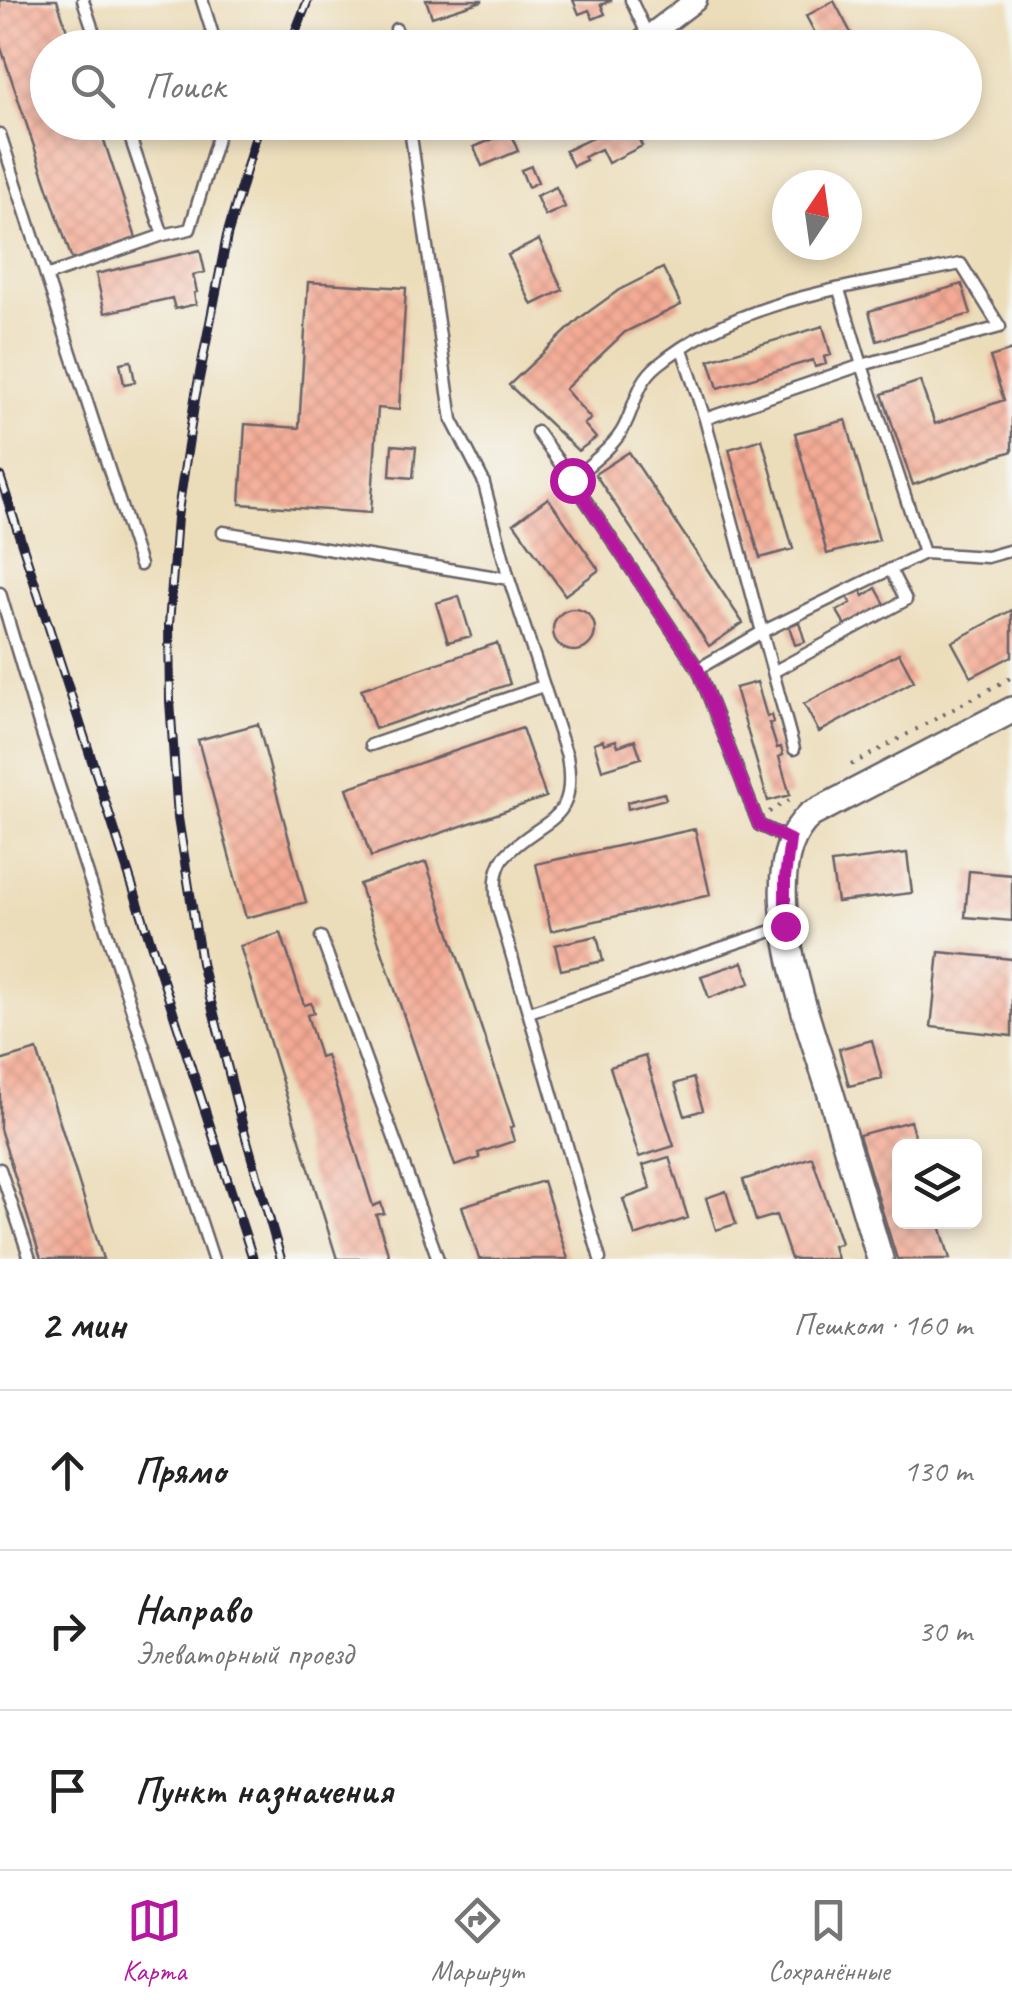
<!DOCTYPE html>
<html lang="ru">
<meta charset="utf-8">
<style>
body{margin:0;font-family:Caveat,sans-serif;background:#f6f6f6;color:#222}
.controls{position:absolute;right:30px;bottom:30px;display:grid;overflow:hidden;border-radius:15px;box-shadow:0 5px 15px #0003}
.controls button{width:90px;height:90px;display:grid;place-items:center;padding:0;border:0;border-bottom:2px solid #e0e0e0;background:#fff;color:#222;font:50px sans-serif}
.compass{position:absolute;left:772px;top:170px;width:90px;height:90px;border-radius:50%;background:#fff;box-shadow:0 5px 15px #0003;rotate:13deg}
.stop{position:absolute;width:30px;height:30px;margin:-22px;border:8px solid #b5179e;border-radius:50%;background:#fff}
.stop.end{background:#b5179e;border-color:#fff;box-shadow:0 2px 10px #0008}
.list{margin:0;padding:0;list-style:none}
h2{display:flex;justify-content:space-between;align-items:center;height:130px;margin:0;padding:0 40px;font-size:42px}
h2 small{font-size:32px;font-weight:400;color:#767676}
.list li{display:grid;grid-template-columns:65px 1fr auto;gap:30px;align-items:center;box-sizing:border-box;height:160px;padding:0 40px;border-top:2px solid #e0e0e0}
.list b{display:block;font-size:38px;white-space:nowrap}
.list p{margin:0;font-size:32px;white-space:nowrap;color:#767676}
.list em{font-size:32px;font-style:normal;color:#767676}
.icon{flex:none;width:55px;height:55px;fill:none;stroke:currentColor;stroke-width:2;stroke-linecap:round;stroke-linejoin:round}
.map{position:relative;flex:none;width:1012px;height:1259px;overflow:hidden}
.search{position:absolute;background:#fff;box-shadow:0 5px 15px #0003;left:30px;right:30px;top:30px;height:110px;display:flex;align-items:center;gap:25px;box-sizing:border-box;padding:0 35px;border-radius:55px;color:#767676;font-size:38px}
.sheet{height:610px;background:#fff}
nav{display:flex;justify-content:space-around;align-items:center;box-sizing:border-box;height:140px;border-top:2px solid #e0e0e0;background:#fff;font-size:28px;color:#767676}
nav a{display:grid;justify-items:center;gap:5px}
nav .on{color:#b5179e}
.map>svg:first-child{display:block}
</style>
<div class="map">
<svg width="1012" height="1259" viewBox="0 0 1012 1259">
<defs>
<pattern id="building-cross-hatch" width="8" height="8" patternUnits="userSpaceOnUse" patternTransform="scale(2.5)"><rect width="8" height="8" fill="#f4ab95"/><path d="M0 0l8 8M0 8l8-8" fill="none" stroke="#d19381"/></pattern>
</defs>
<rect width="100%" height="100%" fill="#f6f6f2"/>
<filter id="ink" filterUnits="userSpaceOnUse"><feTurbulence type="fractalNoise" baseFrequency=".01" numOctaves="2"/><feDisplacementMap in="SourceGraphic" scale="20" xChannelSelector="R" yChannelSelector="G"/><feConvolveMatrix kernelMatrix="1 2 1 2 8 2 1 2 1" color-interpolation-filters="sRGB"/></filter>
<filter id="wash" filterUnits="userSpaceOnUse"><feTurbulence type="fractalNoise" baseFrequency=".0048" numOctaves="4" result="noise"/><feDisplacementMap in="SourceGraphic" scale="40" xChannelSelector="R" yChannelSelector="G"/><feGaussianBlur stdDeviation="2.25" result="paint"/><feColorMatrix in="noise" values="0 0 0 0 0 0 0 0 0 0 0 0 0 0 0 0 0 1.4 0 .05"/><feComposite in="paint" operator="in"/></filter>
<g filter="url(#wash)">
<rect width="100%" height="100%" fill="#ecddba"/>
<g id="blocks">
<path fill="url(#building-cross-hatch)" d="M0,0h57l16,48h-25v74h50l38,116 -64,22 -72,-215z
M426,0h56v1l-50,16z
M573,0h39l-11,5 4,9 -12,5 -4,-9 -10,4z
M834,1l17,32 -28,15 -17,-32z
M488,34l30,14h-36z
M582,36l28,11v1h-26l-6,-3z
M483,122h33l2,5 -31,9z
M614,122h28l4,9 -9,4 5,11 -34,17 -7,-14 -17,8 2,3 -13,6 -8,-15 29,-14 -2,-4z
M655,122h16l4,8 -12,6z
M510,132l8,19 -36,15 -8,-19z
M531,166l7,16 -10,5 -7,-17z
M556,187l9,20 -20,9 -9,-20z
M539,240l24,50 -31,15 -24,-50z
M200,250l5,22 -12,3 4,17 -3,1 2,11 -21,5 -3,-11 -67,15 -9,-39z
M663,268l18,37 -56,27 -60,57 26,30 -7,5 12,14 -18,13 -69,-66 71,-67 39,-28z
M308,282l98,6 -7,122 -21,-2 -7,105 -131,-9 5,-80 54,4z
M962,284l9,30 -94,27 -8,-30z
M823,326l8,29 -7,2 2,7 -11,3 -2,-7 -95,28 -9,-28z
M1012,350v101l-99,34 -31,-91 38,-13 15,43 69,-24 -14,-43z
M131,361l4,21 -11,2 -4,-21z
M846,420l33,120 -52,14 -32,-121z
M762,439l31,110 -33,9 -31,-109z
M392,445l24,2 -3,31 -23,-2z
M629,452l114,171 -34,23 -114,-172z
M548,498l51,72 -34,25 -51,-72z
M876,588l10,18 -39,22 -10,-17 14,-8 -4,-6 13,-8 4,7z
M459,596l12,40 -23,6 -12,-39z
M553 630a21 21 0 1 1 42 0a21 21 0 1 1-42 0Z
M1012,610v46l-41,21 -19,-35z
M799,622l6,20 -10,3 -6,-19z
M497,643l13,41 -135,45 -14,-40z
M899,653l15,28 -95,51 -15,-28z
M757,682l10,35 4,-2 2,7 -4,1 8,25 4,-1 2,8 -4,2 11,38 -22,6 -33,-113z
M258,724l48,178 -60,16 -48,-178z
M522,728l24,69 -175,60 -24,-69z
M603,740l1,4 12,-4 2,6 17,-6 6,18 -39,12 -8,-27z
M664,793l2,6 -38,10 -1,-7z
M695,829l15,66 -159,36 -15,-67z
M907,853l5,40 -75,9 -6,-39z
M426,862l88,264 -4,2 4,13 -36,12 2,5 -25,8 -96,-282z
M969,871l43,4v46l-47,-4z
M281,933l23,72 7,-2 3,10 -7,2 13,42 6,-2 47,151 8,-3 3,10 -8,2 14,44h-53l-97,-313z
M597,936l6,25 -42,9 -6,-25z
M939,952l73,7v77l-81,-9z
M743,962l7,21 -41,15 -8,-22z
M872,1040l10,38 -33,8 -10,-37z
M37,1050l66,209h-62l-41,-130v-68z
M645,1056l29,90 -35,11 -29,-90z
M693,1078l10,32 -18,6 -10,-32z
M910,1121l8,25h-18v76h39l11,37h-53l-38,-124z
M669,1157l19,61 -53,18 -12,-37 28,-10 -8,-24z
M812,1157l29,86 -8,3 4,13h-46l-15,-44 -20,6 -13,-41z
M543,1181l25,78h-89l-17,-53z
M726,1191l10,33 -20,6 -10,-32z"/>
</g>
</g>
<g filter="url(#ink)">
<use href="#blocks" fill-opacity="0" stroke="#696367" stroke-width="2.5"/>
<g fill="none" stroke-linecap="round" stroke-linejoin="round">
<defs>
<path id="service" d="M83,0l16,48
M202,0l15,48
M631,0l17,36
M396,29l3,19
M125,122l38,113
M409,122l43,298 31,60 26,99 58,177c12,70 -25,60 -63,101 -10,15 -9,30 -7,48l103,354
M0,134l140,431
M46,276l117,-41 27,-6 32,-107
M682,349l23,70 157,-54 62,188 -162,79 11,40 133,-72 -16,-31
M537,432l35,48 126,189 61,156 31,15
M572,480c17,-16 43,-33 53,-55 11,-22 12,-43 33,-60 82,-68 202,-79 303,-101l39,63 -138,38 -23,-75
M223,532l286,47
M924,553l63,4 25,-7
M0,593l39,131 174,535
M698,669l64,-37 -57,-213
M773,672l21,77
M371,745l172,-59
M321,937l117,322
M529,1012l255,-85
M0,1169l30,90"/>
<path id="minor" d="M633,48l63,-48"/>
<path id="tertiary" d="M880,1259c-17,-56 -33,-112 -50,-168 -20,-66 -82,-222 -20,-276l202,-105"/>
</defs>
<use href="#service" stroke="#696367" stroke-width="15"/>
<use href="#minor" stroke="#696367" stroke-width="25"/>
<use href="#tertiary" stroke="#696367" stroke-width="30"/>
<path stroke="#696367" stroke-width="4" stroke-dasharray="2.5 8" stroke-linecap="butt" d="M851,765l161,-88
M769,812l22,-13"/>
<use href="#service" stroke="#fff" stroke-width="10"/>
<use href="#minor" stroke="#fff" stroke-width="20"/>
<use href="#tertiary" stroke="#fff" stroke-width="25"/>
<defs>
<path id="rail" d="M289,48l19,-48
M260,122l-33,114 -32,163 -18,119 -8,107 1,76 8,117 23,145 40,157 40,139
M0,476l253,783"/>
</defs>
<use href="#rail" stroke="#22223b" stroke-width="10"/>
<use href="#rail" stroke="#f6f6f2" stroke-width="6" stroke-dasharray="19" stroke-linecap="butt"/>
</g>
</g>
<g fill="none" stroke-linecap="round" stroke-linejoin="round" filter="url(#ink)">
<path stroke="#b5179e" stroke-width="12" d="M572,480l126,189 61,156 31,15 -5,38v48"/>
</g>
</svg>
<div class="controls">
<button><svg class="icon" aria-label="layers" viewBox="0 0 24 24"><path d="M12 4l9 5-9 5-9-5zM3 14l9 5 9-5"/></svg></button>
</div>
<svg class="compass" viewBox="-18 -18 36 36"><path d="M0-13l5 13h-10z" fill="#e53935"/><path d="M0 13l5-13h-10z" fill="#767676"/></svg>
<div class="stop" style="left:572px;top:480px"></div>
<div class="stop end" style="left:785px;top:926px"></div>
<div class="search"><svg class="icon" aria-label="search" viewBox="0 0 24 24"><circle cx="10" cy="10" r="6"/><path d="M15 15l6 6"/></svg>Поиск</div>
</div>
<section class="sheet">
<h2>2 мин<small>Пешком · 160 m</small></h2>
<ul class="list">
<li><svg class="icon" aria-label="ahead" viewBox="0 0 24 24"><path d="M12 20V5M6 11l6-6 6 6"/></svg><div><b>Прямо</b></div><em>130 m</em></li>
<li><svg class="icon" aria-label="right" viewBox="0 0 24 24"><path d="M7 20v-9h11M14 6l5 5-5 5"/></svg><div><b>Направо</b><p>Элеваторный проезд</p></div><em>30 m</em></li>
<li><svg class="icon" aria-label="arrive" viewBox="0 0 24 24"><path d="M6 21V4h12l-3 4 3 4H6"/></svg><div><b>Пункт назначения</b></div></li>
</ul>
</section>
<nav>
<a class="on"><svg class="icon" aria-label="map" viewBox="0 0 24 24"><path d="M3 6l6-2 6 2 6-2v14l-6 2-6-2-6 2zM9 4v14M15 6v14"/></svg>Карта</a>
<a><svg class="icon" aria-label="directions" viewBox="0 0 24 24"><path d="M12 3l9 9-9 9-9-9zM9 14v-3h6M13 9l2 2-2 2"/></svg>Маршрут</a>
<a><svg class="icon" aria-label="saved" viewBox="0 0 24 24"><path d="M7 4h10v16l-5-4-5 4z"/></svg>Сохранённые</a>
</nav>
